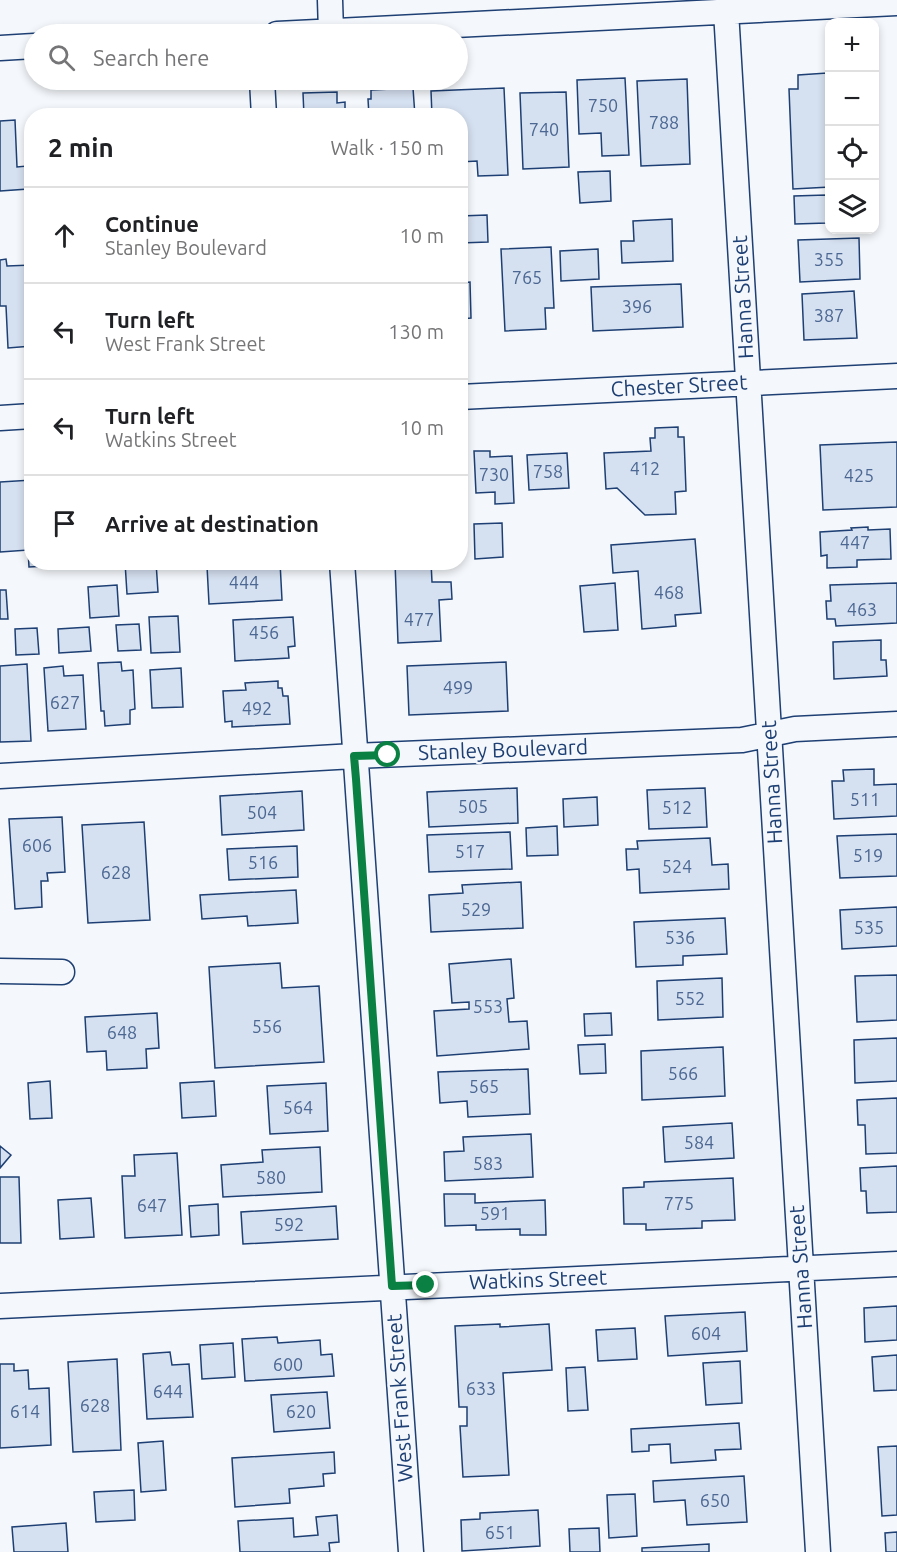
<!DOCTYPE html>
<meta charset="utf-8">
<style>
body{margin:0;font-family:Ubuntu,sans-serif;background:#f2f2f2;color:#202124}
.controls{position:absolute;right:18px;top:18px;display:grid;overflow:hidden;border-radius:12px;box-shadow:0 3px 9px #0003}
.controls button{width:54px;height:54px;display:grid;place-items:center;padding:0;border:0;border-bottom:2px solid #e0e0e0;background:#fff;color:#202124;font:30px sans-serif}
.stop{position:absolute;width:18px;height:18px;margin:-14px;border:4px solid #0b8043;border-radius:50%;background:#fff}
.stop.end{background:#0b8043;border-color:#fff;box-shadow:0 2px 6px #0008}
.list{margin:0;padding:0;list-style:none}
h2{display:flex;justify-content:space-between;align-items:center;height:78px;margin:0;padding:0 24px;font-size:26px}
h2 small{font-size:20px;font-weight:400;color:#757577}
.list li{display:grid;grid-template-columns:39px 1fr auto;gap:18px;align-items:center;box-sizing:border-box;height:96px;padding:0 24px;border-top:2px solid #e0e0e0}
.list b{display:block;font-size:22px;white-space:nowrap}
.list p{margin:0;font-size:20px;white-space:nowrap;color:#757577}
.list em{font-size:20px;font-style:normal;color:#757577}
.icon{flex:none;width:33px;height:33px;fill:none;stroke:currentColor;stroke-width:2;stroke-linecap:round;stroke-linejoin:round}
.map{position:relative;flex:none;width:897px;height:1552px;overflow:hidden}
.search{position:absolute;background:#fff;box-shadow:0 3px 9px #0003;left:24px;top:24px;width:444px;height:66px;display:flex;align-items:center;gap:15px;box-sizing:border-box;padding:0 21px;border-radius:33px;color:#757577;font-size:22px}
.panel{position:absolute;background:#fff;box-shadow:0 3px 9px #0003;left:24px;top:108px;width:444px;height:462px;border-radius:24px}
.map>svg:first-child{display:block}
</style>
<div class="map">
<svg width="897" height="1552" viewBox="0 0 897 1552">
<rect width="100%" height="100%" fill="#f4f7fb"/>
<path fill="#d5e0f0" stroke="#1d3f73" stroke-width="1.5" d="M827,73l1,15h2v99l-37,2 -4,-100h9v-14z
M625,78l4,77 -27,1 -1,-23 -22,1 -2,-54z
M687,79l3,85 -49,2 -4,-85z
M413,88l2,28h-46l-1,-17h3v-9z
M504,88l4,87 -30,1 -1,-15 -17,1v-46h-28l-1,-25z
M337,92v11l8,-1v14h-41l-1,-23z
M566,92l3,75 -46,2 -3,-76z
M15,120l2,47 10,-1 1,23 -28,2v-70z
M610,171l1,30 -31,2 -2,-31z
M826,195l1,28 -32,1 -1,-28z
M487,215l1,27 -28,1v-27z
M672,219l1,42 -51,2 -1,-22h13l-1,-20z
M859,238l1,41 -60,3 -2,-42z
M551,247l3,61h-9l1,21 -41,2 -4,-82z
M598,249l1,30 -38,2 -1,-30z
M6,259l1,7 25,-1v81l-24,2 -2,-42h-6v-46z
M470,282l1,36 -11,1v-36z
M681,284l2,43 -90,4 -2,-44z
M854,291l3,47 -53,2 -2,-46z
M678,427v10h6l2,54 -11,1 1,22 -31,1 -28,-27 -11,1 -2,-36 47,-2 -1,-13h5v-10z
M897,442v65l-74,3 -3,-65z
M474,451h16v6l22,-1 2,47 -19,1v-12l-19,1z
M567,453l2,35 -40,2 -2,-35z
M32,480v82h14l1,4 -18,1 -1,-17 -28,2v-70z
M502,523l1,34 -28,2 -1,-35z
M868,527v3l22,-1 1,30 -34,1v7l-30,1v-13l-6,1 -1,-24 32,-2 -1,-2z
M695,539l6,74 -26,2 1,11 -34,3 -4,-58 -25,2 -2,-28z
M125,562h31l2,30 -31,2z
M280,562l2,38 -73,4 -2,-38z
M395,562h36l1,20h19l1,17 -13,1 2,41 -43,2z
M615,583l3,47 -34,2 -4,-46z
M897,583v40l-61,3 -1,-7h-8l-1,-18h5l-1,-16z
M117,585l2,31 -29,2 -2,-31z
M0,590h6l2,29h-8z
M178,616l2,36 -29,1 -2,-36z
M293,617l2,29 -7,1 1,11 -54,3 -2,-41z
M139,624l2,26 -23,1 -2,-26z
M89,627l2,24 -32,2 -1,-24z
M37,628l2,26 -23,1 -1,-26z
M881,640v20h5l1,16 -53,3 -1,-37z
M121,662l1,9 11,-1 2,39 -5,1v14l-25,2 -1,-15h-3l-3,-48z
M506,662l2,49 -99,4 -2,-49z
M27,664l4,77 -31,1v-76z
M63,666l1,10 19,-1 3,54 -38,2 -4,-63z
M181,668l2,39 -31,1 -2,-38z
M278,681v7h4l1,8h5l2,28 -58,3v-6l-7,1 -2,-31 23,-1 -1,-7z
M874,769v16l23,-1v32l-63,3 -2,-38h12l-1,-11z
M517,788l1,35 -89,4 -2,-35z
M705,788l2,39 -58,2 -2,-39z
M302,791l2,39 -82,5 -2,-39z
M597,797l1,28 -34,2 -1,-28z
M62,817l3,55 -18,1 1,8h-7l1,26 -27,2 -6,-90z
M144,822l6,98 -62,3 -6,-98z
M557,826l1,29 -31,1 -1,-28z
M510,832l2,37 -83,3 -2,-37z
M897,834v42l-57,2 -3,-42z
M710,838l2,27 16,-1 1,25 -89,4 -1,-24 -12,1 -1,-21h12l-1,-8z
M297,846l1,31 -69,3 -2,-31z
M521,882l2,46 -92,4 -2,-37 34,-2 -1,-8z
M296,890l2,33 -50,3 -1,-10 -45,3 -2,-24z
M897,907v39l-55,3 -2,-39z
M725,918l2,36 -44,2v9l-47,2 -2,-45z
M511,959l3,39 -7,1 2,23 18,-1 2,28 -92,7 -3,-45 35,-2v-7l-17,1 -3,-39z
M280,963l2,25 37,-2 5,76 -109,6 -6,-101z
M897,975v45l-40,2 -2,-46z
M722,978l1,39 -65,3 -1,-39z
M157,1013l2,35 -13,1 1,19 -40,2 -1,-19 -19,1 -2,-35z
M611,1013l1,22 -27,1 -1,-22z
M897,1038v43l-42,2 -1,-43z
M605,1044l1,29 -26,1 -2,-29z
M723,1047l2,49 -83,4 -1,-49z
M528,1069l2,45 -62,3 -1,-16 -27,2 -2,-31z
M50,1081l2,37 -22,1 -2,-36z
M214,1081l2,35 -34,2 -2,-35z
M326,1083l2,48 -58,3 -3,-48z
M897,1098v55l-31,1 -1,-29h-7l-1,-25z
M732,1123l2,35 -69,4 -2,-35z
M531,1134l2,43 -88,4 -1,-29 20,-1 -1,-14z
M0,1146l11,9 -11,13z
M320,1147l2,45 -99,5 -2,-32 42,-3 -1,-12z
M177,1153l5,82 -57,3 -3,-62h13l-1,-21z
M897,1166v46l-30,1 -1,-22h-5l-1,-23z
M0,1177h19l2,66h-21z
M733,1178l2,42 -33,1v7l-56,2v-6h-22l-1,-36 21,-1v-5z
M444,1194h31v9l70,-3 1,35h-26v-6l-44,1v-5l-31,1z
M91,1198l3,39 -34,2 -2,-39z
M218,1204l1,31 -28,2 -2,-31z
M336,1206l2,33 -95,5 -2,-32z
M897,1306v34l-32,2 -1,-34z
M745,1312l2,39 -79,5 -3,-40z
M500,1324v3l49,-3 3,46 -49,3 6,102 -46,2 -3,-51h7v-19h-8l-4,-81z
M635,1328l2,31 -39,2 -2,-31z
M277,1337l1,6 42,-3 1,15 11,-1 2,22 -89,5 -3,-42z
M233,1343l2,34 -33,2 -2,-34z
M170,1352l2,13 17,-1 4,53 -46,2 -4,-65z
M897,1355v35l-23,1 -2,-34z
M117,1359l4,91 -48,2 -5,-90z
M740,1361l2,42 -36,2 -3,-42z
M0,1364h14v7l14,-1 1,19 20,-1 2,57 -51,3z
M585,1367l3,43 -20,1 -2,-43z
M327,1392l3,36 -56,4 -3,-37z
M739,1423l2,26 -26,1 1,10 -45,3 -1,-19 -21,1v6l-17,1 -1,-23z
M163,1441l3,49 -25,2 -3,-49z
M897,1446v69l-15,1 -4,-69z
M334,1452l1,21 -12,1 1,12 -35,3 1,14 -55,4 -3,-49z
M744,1476l3,46 -60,3 -2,-25 -31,2 -1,-21z
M134,1490l1,30 -39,2 -2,-30z
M635,1494l2,42 -28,2 -2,-43z
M538,1510l2,36 -78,5 -1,-31 19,-1v-6z
M337,1515l2,27 -10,1 1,9h-90l-2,-31 55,-3 1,19 24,-2 -2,-18z
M66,1523l2,29h-54l-2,-25z
M599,1528l1,24h-30l-1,-23z
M897,1532v20h-11l-1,-19z
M709,1544v8h-67v-4z"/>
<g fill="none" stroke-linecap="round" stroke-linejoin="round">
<defs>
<path id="street" d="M330,0l1,32
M726,11l92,1541
M277,34l620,-31
M0,48l34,-2
M262,80l2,36
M460,397l437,-21
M0,418l32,-2
M342,562l69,990
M0,776l354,-20 388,-16 53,-11 102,-5
M0,971l62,1
M0,1306l897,-42"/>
</defs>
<use href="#street" stroke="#1d3f73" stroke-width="27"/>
<use href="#street" stroke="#f4f7fb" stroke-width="24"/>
</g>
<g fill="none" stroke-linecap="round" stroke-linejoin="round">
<path stroke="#0b8043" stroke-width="8" d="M388,755l-34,1 2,23 36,507 34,-1"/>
</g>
<g text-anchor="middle" stroke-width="4.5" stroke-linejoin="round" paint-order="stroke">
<g font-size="18" fill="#4b6792">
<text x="603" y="112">750</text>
<text x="664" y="129">788</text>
<text x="544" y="136">740</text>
<text x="829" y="266">355</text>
<text x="527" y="284">765</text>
<text x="637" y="313">396</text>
<text x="829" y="322">387</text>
<text x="645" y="475">412</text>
<text x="548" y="478">758</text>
<text x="494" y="481">730</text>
<text x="859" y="482">425</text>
<text x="855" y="549">447</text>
<text x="244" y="589">444</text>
<text x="669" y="599">468</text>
<text x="862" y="616">463</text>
<text x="419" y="626">477</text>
<text x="264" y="639">456</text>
<text x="458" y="694">499</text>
<text x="65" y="709">627</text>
<text x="257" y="715">492</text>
<text x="865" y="806">511</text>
<text x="473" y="813">505</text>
<text x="677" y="814">512</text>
<text x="262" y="819">504</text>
<text x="37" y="852">606</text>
<text x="470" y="858">517</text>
<text x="868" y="862">519</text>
<text x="263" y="869">516</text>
<text x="677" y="873">524</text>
<text x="116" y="879">628</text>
<text x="476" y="916">529</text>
<text x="869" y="934">535</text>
<text x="680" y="944">536</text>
<text x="690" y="1005">552</text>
<text x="488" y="1013">553</text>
<text x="267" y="1033">556</text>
<text x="122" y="1039">648</text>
<text x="683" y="1080">566</text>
<text x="484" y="1093">565</text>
<text x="298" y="1114">564</text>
<text x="699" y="1149">584</text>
<text x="488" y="1170">583</text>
<text x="271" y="1184">580</text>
<text x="679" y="1210">775</text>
<text x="152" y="1212">647</text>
<text x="495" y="1220">591</text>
<text x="289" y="1231">592</text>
<text x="706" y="1340">604</text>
<text x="288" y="1371">600</text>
<text x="481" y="1395">633</text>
<text x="168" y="1398">644</text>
<text x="95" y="1412">628</text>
<text x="25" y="1418">614</text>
<text x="301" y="1418">620</text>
<text x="715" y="1507">650</text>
<text x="500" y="1539">651</text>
</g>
<g font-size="21" fill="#1d3f73" stroke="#f4f7fb">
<text transform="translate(743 297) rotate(-93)" y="7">Hanna Street</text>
<text transform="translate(679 386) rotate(-3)" y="7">Chester Street</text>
<text transform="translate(503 750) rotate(-2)" y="7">Stanley Boulevard</text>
<text transform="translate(772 782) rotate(-93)" y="7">Hanna Street</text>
<text transform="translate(801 1267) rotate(-94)" y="7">Hanna Street</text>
<text transform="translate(538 1280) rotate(-2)" y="7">Watkins Street</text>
<text transform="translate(400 1398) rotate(-94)" y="7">West Frank Street</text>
</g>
</g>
</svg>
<div class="controls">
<button>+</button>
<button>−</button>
<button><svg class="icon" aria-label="locate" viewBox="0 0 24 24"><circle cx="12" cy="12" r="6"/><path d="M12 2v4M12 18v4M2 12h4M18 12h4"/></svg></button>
<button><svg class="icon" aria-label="layers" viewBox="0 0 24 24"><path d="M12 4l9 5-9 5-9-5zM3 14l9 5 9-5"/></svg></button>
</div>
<div class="stop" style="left:388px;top:755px"></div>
<div class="stop end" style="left:426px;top:1285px"></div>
<div class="search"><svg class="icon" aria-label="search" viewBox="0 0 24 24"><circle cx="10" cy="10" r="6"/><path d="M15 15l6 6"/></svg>Search here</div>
<section class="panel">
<h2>2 min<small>Walk · 150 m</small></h2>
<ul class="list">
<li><svg class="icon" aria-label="ahead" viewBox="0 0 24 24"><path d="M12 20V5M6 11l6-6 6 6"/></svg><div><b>Continue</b><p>Stanley Boulevard</p></div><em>10 m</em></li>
<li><svg class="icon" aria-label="left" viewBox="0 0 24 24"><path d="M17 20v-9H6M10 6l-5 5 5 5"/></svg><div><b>Turn left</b><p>West Frank Street</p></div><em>130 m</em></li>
<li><svg class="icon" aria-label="left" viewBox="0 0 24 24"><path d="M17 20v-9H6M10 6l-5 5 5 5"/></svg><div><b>Turn left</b><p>Watkins Street</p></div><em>10 m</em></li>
<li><svg class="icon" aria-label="arrive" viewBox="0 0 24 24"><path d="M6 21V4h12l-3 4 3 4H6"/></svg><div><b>Arrive at destination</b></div></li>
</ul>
</section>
</div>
